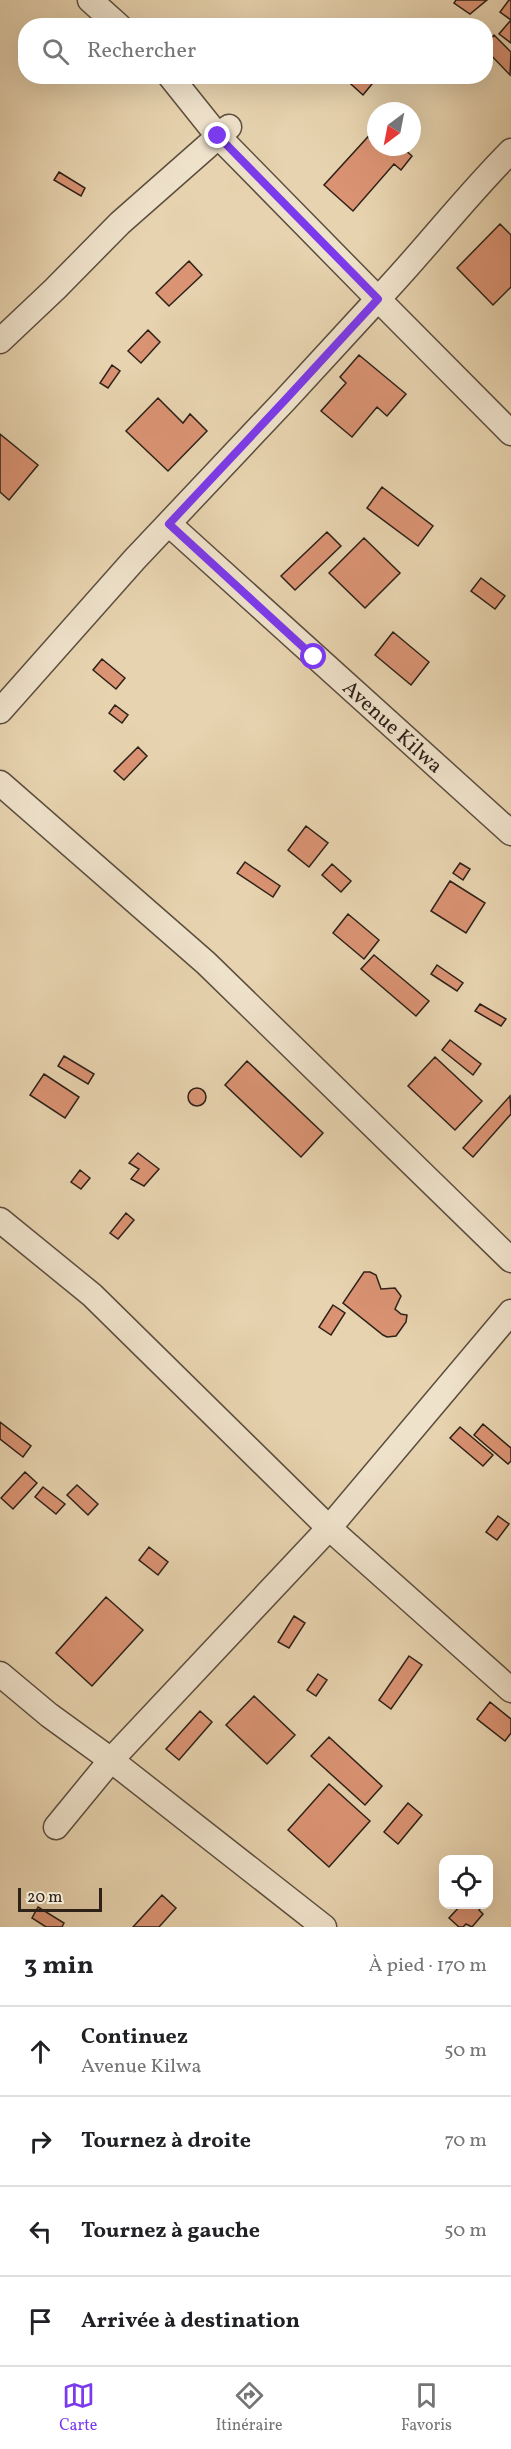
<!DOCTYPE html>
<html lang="fr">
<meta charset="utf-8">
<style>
body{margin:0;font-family:Vollkorn,serif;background:#f6f6f6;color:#202124}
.controls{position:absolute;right:18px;bottom:18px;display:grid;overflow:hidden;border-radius:12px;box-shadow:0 6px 24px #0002}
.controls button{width:54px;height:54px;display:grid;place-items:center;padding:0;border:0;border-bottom:2px solid #e0e0e0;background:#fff;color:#202124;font:30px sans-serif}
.compass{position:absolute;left:367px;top:102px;width:54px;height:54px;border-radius:50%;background:#fff;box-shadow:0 6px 24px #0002;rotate:212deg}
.scale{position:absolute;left:18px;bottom:15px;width:84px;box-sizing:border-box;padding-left:6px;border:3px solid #2d2118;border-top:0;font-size:16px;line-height:21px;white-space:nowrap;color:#2d2118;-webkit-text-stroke:4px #efe2cb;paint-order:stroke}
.stop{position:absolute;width:18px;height:18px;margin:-14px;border:4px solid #7c3aed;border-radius:50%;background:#fff}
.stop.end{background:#7c3aed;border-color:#fff;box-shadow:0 2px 6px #0008}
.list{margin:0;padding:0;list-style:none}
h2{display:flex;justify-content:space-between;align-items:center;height:78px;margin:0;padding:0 24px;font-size:26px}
h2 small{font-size:20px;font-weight:400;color:#757577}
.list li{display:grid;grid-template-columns:39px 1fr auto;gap:18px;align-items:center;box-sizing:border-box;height:90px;padding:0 24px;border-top:2px solid #e0e0e0}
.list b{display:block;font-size:22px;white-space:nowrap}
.list p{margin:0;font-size:20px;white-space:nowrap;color:#757577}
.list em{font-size:20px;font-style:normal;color:#757577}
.icon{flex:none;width:33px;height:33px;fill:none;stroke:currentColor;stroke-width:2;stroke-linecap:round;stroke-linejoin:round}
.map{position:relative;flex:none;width:511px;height:1927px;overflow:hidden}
.search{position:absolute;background:#fff;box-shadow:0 6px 24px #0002;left:18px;right:18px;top:18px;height:66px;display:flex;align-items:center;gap:15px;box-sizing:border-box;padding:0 21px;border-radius:24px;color:#757577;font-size:22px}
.sheet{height:438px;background:#fff}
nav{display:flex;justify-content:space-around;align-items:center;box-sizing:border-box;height:84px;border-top:2px solid #e0e0e0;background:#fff;font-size:16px;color:#757577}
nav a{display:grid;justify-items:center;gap:3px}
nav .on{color:#7c3aed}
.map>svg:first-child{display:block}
</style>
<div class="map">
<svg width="511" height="1927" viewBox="0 0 511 1927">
<rect width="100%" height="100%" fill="#e7d3af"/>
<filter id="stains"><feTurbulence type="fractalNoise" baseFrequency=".00333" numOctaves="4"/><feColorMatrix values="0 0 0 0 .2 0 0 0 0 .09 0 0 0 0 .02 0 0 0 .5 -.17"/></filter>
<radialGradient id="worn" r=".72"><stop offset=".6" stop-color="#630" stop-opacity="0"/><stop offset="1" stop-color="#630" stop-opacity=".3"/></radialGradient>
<path fill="#da9373" stroke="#2d2118" stroke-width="1.5" d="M456,0h31l-17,14 -16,-11z
M509,0h2v43l-12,-9 12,-14 -11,-8z
M494,35l17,17 -1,23 -24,-25v-6z
M342,76h21l9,8 -9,11z
M376,128v19h26l10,9 -11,14 -7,-6 -41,47 -29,-26z
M59,172l26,16 -4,8 -27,-16z
M500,224l11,11v52l-18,18 -36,-37z
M189,261l13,14 -33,31 -13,-13z
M148,330l12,12 -19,21 -13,-12z
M359,355l47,39 -19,22 -10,-9 -25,30 -31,-26 25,-28 -6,-6z
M112,365l8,6 -12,17 -8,-5z
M158,398l25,25 7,-9 17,17 -39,40 -42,-40z
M0,434l38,31 -29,35 -9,-8z
M382,487l51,39 -15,20 -51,-38z
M327,532l14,14 -46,44 -14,-14z
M364,538l36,35 -35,35 -36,-35z
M481,578l24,18 -10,13 -24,-18z
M393,632l36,30 -18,23 -36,-30z
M102,659l23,19 -9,11 -23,-19z
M115,705l13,10 -6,8 -13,-10z
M138,747l9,9 -23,24 -10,-9z
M306,826l22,17 -19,24 -21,-17z
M245,862l35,24 -7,11 -36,-24z
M460,863l10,6 -7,11 -10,-7z
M332,864l19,17 -10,11 -19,-17z
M450,881l35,22 -19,30 -35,-22z
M348,914l31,26 -15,19 -31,-26z
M374,955l55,46 -13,15 -55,-47z
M437,965l26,18 -6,8 -26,-17z
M480,1004l26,15 -5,7 -26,-15z
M450,1040l31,24 -8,11 -31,-25z
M64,1056l30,18 -6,10 -30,-18z
M435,1057l47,44 -27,29 -47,-44z
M247,1061l76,72 -22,24 -76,-72z
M44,1074l35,23 -14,21 -35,-23z
M188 1097a9 9 0 1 1 18 0a9 9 0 1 1-18 0Z
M510,1096l1,18 -38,43 -10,-9z
M138,1153l21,16 -15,17 -13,-7 8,-10 -10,-6z
M80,1170l10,8 -9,11 -10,-7z
M126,1213l8,7 -16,19 -8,-6z
M364,1272h6l6,3 5,14 14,-1 6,8 -6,13 6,5 6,1 -1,7 -10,14 -9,1 -4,-2 -40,-32z
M333,1305l12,8 -14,22 -12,-8z
M0,1422l31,24 -8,11 -23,-18z
M483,1424l28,24v13l-3,3 -34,-29z
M460,1427l33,28 -10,11 -33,-28z
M25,1472l12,11 -24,26 -12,-11z
M77,1485l21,19 -10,11 -21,-20z
M43,1487l22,17 -9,10 -21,-17z
M498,1516l11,8 -12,16 -11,-8z
M149,1547l19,15 -10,13 -19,-15z
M106,1597l37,33 -51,56 -36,-33z
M294,1616l11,7 -16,25 -11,-6z
M409,1656l13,9 -31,44 -12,-9z
M318,1674l9,6 -11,16 -9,-6z
M254,1696l41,39 -28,29 -41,-39z
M490,1702l21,17v14l-6,8 -28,-22z
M200,1711l12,11 -33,38 -13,-11z
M329,1737l53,49 -17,19 -54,-49z
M329,1784l41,37 -41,46 -41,-37z
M408,1803l14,12 -24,29 -14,-12z
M162,1895l14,13 -17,19h-26z
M462,1904h22l-5,6 4,4 -11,13 -6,-3 -3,3h-4l-10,-9z
M38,1907l26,16 -2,4h-16l-14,-9z"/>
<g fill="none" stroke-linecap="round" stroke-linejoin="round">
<defs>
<g id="minor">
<path d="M90,0l29,26"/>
<path d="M170,76l48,60 160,163c46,-48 86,-101 133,-148"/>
<path d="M0,341l55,-52 65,-66 109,-96"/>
<path id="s1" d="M169,524l342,309"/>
<path d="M0,711l134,-151 152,-161 92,-100 133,134"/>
<path d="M0,783l206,180 305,297"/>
<path d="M0,1220l92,75 237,233 182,162"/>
<path d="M0,1674l49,41 62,45 213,167"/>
<path d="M56,1827l55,-67 218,-232 182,-216"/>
</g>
</defs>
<use href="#minor" stroke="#5c4e3e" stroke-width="27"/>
<use href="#minor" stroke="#efe2cb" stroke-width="24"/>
</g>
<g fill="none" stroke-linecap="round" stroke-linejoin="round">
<path stroke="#7c3aed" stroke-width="8" d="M218,136l160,163 -92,100 -117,125 145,133"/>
</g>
<g text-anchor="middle" stroke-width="5" stroke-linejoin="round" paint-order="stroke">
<g font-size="21" fill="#2d2118" stroke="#efe2cb">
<text dy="7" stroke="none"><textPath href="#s1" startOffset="302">Avenue Kilwa</textPath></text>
</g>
</g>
<rect width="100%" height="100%" filter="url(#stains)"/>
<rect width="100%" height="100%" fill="url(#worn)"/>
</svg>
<div class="controls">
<button><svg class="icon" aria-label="locate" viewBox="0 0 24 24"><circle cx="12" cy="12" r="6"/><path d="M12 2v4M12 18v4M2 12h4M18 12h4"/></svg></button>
</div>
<svg class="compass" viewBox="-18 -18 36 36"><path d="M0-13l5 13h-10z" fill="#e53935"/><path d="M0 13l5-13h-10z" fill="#757577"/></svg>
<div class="scale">20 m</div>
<div class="stop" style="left:314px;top:657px"></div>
<div class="stop end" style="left:218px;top:136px"></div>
<div class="search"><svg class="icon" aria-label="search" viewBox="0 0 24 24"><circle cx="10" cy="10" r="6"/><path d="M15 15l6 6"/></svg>Rechercher</div>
</div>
<section class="sheet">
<h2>3 min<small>À pied · 170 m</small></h2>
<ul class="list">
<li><svg class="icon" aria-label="ahead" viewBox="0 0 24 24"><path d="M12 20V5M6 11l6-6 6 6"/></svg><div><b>Continuez</b><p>Avenue Kilwa</p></div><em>50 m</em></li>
<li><svg class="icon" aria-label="right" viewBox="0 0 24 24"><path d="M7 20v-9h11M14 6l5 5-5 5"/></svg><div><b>Tournez à droite</b></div><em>70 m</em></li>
<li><svg class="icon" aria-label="left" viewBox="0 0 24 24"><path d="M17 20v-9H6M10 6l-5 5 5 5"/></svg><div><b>Tournez à gauche</b></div><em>50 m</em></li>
<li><svg class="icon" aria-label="arrive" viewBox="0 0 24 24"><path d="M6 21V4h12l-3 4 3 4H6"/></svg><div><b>Arrivée à destination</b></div></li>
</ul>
</section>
<nav>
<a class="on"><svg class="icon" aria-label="map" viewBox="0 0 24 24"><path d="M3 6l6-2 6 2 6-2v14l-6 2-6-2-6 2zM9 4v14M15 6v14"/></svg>Carte</a>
<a><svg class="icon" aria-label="directions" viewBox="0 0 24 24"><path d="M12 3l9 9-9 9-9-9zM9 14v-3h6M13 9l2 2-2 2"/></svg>Itinéraire</a>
<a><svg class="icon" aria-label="saved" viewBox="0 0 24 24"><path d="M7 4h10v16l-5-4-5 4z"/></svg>Favoris</a>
</nav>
